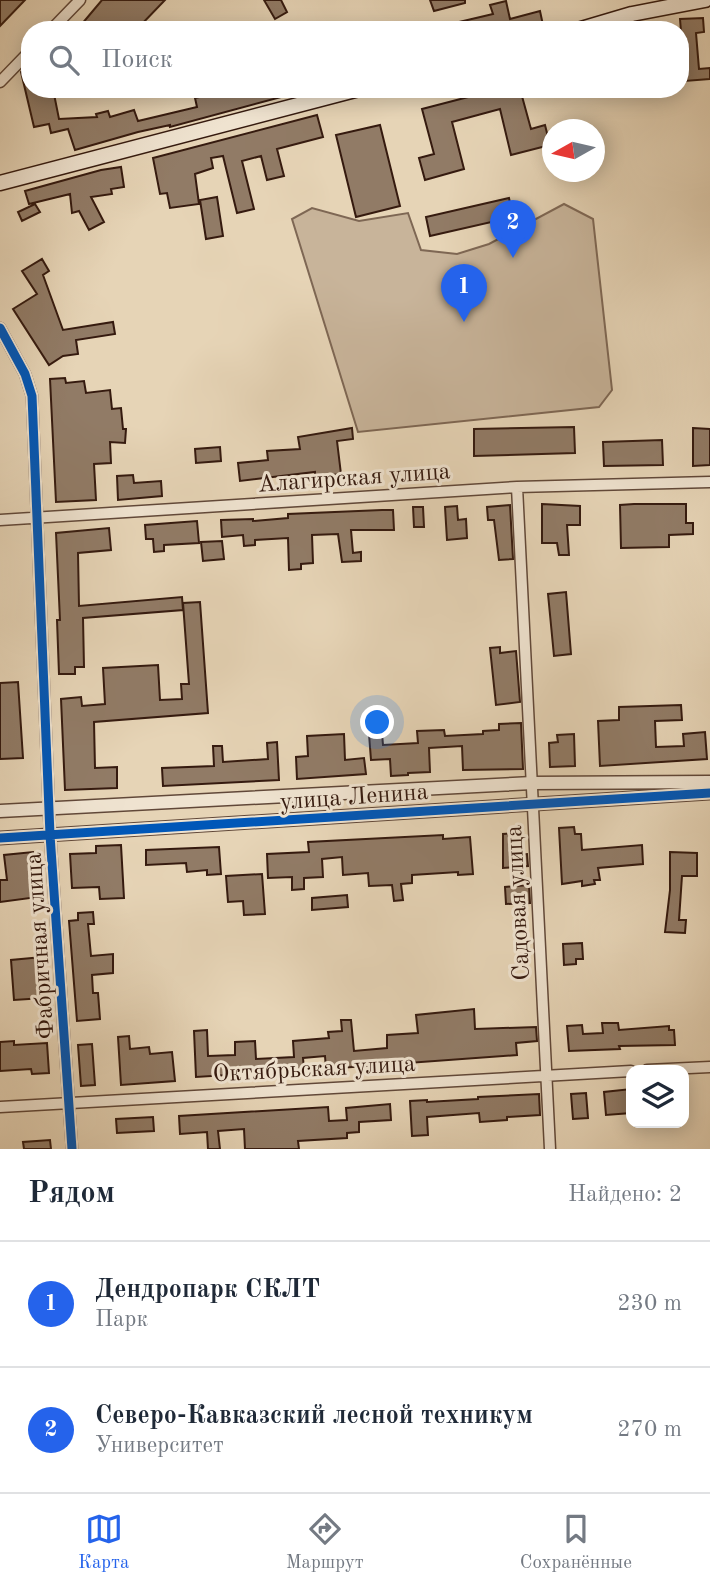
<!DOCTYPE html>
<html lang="ru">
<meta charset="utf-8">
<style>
body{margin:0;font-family:"Old Standard TT",serif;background:#f2f2f3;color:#1f2937}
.controls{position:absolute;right:21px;bottom:21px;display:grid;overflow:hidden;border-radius:14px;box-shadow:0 4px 18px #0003}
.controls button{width:63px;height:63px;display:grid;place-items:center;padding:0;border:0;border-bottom:2px solid #e0e1e3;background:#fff;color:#1f2937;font:35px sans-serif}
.compass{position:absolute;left:542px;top:119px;width:63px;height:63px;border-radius:50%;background:#fff;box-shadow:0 4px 18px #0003;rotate:262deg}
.you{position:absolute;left:378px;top:723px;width:24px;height:24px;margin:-18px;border:5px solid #fff;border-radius:50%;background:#1a73e8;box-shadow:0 0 0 10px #1a73e833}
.badge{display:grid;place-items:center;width:46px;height:46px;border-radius:50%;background:#2563eb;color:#fff;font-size:23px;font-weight:700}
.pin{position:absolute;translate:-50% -58px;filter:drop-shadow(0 2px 4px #0008)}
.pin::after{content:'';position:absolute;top:37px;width:24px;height:21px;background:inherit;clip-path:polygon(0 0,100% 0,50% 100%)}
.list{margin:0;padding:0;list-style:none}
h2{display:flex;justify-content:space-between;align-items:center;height:91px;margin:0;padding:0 28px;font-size:30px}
h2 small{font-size:23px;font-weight:400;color:#747a83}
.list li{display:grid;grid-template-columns:46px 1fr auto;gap:21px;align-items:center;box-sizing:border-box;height:126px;padding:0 28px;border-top:2px solid #e0e1e3}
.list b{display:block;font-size:26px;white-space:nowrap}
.list p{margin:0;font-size:23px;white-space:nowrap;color:#747a83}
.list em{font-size:23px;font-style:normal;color:#747a83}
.icon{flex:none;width:38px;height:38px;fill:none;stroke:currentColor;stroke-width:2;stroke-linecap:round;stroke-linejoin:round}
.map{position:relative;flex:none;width:710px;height:1149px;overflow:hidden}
.search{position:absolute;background:#fff;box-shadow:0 4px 18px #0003;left:21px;right:21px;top:21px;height:77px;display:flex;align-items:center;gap:18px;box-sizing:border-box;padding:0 24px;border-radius:28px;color:#747a83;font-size:26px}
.sheet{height:343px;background:#fff}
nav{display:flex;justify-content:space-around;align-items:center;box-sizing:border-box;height:98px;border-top:2px solid #e0e1e3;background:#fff;font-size:19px;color:#747a83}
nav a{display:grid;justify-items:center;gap:4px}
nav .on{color:#2563eb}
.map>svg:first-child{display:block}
</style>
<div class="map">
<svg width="710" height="1149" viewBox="0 0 710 1149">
<rect width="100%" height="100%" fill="#e6d4b6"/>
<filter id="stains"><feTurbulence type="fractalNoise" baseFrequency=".00286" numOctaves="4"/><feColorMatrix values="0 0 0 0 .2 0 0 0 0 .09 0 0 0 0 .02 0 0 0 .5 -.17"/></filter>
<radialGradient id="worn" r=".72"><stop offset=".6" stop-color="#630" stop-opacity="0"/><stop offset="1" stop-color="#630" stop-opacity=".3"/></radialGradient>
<path fill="#c8b49a" stroke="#7e6754" stroke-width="2" d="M564,204l29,15 19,171 -13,17 -241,25 -66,-213 20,-11 47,13 49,-8 13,37 36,4 32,-10z"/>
<path fill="#917b66" stroke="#351a0f" stroke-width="2" d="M0,0h25l-25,26z
M102,0h63l-26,27 -4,-4 -6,7h-43l-5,-5z
M264,0h17l6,12 -12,7z
M430,0h35v3l-31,8z
M506,1l4,18 30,-8 3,14 -17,5h-83l-1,-4 51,-12 -3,-9z
M703,18l1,14 -8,1 3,36 11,-1v11l-25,2 -5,-62z
M28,64h2v25h23l6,30 38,-2 -1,-3 12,-3 2,6 24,-7 4,11 59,-14 -2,-9 27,-6 17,-3h56l1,4 -126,34v-2l-32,7 -63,18 -7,-21 -17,4 -2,-9 -15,3 -13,-55z
M499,89h21l11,40 14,-4 5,20 -39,10 -11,-46 -48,13 12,47 -39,11 -6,-22 15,-4 -12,-45z
M317,115l6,22 -46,12 7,27 -17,4 -6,-24 -19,5 12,48 -17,4 -14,-57 -12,2 2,10 -18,6 4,30 -29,4 -3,-15 -7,1 -7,-36z
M380,125l20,81 -44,11 -20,-82z
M121,167l3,20 -13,2 1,5 -21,3 13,25 -15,8 -10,-19 -7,2 -2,-19 -41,10 -4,-13 76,-21z
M217,197l6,39 -17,3 -6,-39z
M509,198l4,19 -83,19 -4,-19z
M35,204l5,8 -18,9 -4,-9z
M42,259l7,12 -6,4 20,55 50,-8 2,12 -39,6 2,14 -15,2 -14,9 -36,-56 24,-15 -15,-23z
M65,378l1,5 18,-2 2,12 24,-3 2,19 9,-1 2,21h3l-1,14 -15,-1 1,21 -17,1 2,36 -40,2 -6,-123z
M574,427l1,26 -101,3v-27z
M352,428l1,11 -16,2 4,33 -26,3v-5l-75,9 -2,-18 30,-3 -1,-9 33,-2 -2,-12z
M693,428l17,1v36l-17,1z
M662,440l1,25 -59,1 -1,-24z
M220,447l1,14 -25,2 -1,-14z
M133,475l1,8 27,-2 1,15 -44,4 -1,-24z
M542,504l38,2v19h-13l2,30h-10l-2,-12h-15z
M634,504h52v19h7v11l-24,1v12l-48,1 -1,-43z
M510,505l3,54 -14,1 -5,-40h-6l-1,-13z
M457,506l1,14 8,-1 1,19 -20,2 -2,-33z
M413,507h10l1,20h-10z
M382,510h11l1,20h-43l2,23 8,-1v9l-19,1 -4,-28 -26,1 1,28 -12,1v5l-12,1 -1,-32 -33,2v5l-11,1 -1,-11 -21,2 -1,-17 32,-1v2l35,-3v-4z
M197,521l2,22 -35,2v6l-10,1 -1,-13h-7l-1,-14z
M109,528l2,22 -33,3 1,53 103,-9 1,13 -100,8 1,49h-9v7h-16l-2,-54h3l-4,-87z
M222,541l2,18 -21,2 -2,-19z
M566,592l5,62 -17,2 -6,-62z
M200,602l8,111 -114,9 1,46 22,-1v21l-52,2 -4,-91 20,-2 1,9 23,-2 -2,-36 55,-3 2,35 22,-1 -1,-15h8l-6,-81z
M500,647v6l16,-2 4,51 -24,3 -6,-57z
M18,682l5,76 -23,1v-76z
M681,705l1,15 -27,1 1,26 28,-1 -1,-12 22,-2 2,27 -107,7 -2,-45 21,-1v-13z
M521,723l2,46 -60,1 -1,-24 -33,2 1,24 -22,1v2l-17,1 -1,-17 -19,1 -2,-26 13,-1 1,12 35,-2 -1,-12 27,-1 1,6 38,-2v-3l16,-1v-6z
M344,734l1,26 19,-2 2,16 -69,5 -1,-22 12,-1 -1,-20z
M574,734l1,32 -25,1 -1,-24 9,-1 -1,-7z
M277,742l2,38 -116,6 -1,-18 52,-2 -1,-20h9l1,16 45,-3 -1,-16z
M574,827l1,7h6l1,16 60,-5 1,19 -45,4 2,12h-6l1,4 -13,2v-5l-20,3 -3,-56z
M516,833l1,22 10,-1 1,12 -25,2v-34z
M443,835v4l27,-2 3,37 -15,1v-3l-46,3v8l-11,1 2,16 -9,1 -2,-16 -23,1 -1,-13 -25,2 -1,-18 -20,2 1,18 -19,1v11l-12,1v-13l-24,1 -1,-24 42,-2 -1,-10z
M121,845l3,53 -24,1 -1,-12 -27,1 -2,-34 26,-1v-7z
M219,847l2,27 -14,1v-5l-20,2 -1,-9 -40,2v-15z
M33,852l5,45 -38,5v-22h7l-3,-25z
M670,852l27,1v23h-15l-3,44h7l-1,13 -20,-1 5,-42z
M262,874l3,40 -21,1 -1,-14 -15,1 -2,-26z
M529,885l1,18 -24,1 -1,-17z
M347,895l1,12 -36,3v-12z
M93,912l1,12h-6l3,32 22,-2v19l-21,2 1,18h5l2,26 -23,2 -8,-100 9,-1v-7z
M582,943l1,16h-7v5l-12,1 -1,-21z
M42,957l2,41 -30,2 -3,-40z
M474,1009l1,20 61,-2 1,14 -21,2 1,12 -191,14 -1,-13 -22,2 1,11 -12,2 -96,6 -2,-46 13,-1 1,26 27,-1v-13l20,-1 1,18 38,-2 -1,-16 36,-3 -1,-6 14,-1 -1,-11h10l3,31 33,-3v-13l31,-2 -2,-18z
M602,1023h16l1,7 50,-4v4h5l1,15 -56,1 1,3 -51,2 -2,-25 15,-1 1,9 20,-1z
M129,1036l1,13 19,-2 1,7 22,-2 3,29 -54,4 -3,-48z
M14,1041v4l33,-2 2,30 -17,1 -1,-5 -31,2v-29z
M92,1044l3,41 -14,1 -3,-41z
M631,1089v24l-25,2 -2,-23z
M586,1093l2,25 -15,1 -2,-25z
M539,1094l1,21 -33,2v3l-27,2 -1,-9 -52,4 1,18 -16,1 -2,-35 17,-1v2l51,-3v-2z
M390,1104l1,16 -32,2v10l-12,1v5l-49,3 1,8h-54l-1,-20 -26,2 2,18h-12l-1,-17 -27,2 -1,-18 149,-9 1,14 18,-1 -1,-12z
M153,1117l1,14 -37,2 -1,-14z
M50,1140l1,9h-27l-1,-7z"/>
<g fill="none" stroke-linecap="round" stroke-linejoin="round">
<defs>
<path id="minor" d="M51,30l29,-30
M0,82l30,-31
M0,328l25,46 7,22 18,439 22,314
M517,487l33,662
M0,520l517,-33 193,-5
M647,1070l63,-3
M0,1107l631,-36"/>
<path id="tertiary" d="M0,811l532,-28 178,-1
M0,838l710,-45"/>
<path id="secondary" d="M578,30l54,-16 73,-14
M0,183l359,-94"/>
</defs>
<use href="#minor" stroke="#614839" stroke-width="13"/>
<use href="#tertiary" stroke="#614839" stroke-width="15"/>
<use href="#secondary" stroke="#351a0f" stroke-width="17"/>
<use href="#minor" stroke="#efe3d0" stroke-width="10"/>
<use href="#tertiary" stroke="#efe3d0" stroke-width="12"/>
<use href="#secondary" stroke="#efe3d0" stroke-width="14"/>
<defs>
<path id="cycleway" d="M0,328l25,46 7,22 18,439 22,314
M0,838l710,-45"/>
</defs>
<use href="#cycleway" stroke="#efe3d0" stroke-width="13"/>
<use href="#cycleway" stroke="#0057b8" stroke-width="9"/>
</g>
<g text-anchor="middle" stroke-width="6" stroke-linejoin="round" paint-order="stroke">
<g font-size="24" fill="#351a0f" stroke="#efe3d0">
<text transform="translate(354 477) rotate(-4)" y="8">Алагирская улица</text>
<text transform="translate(354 796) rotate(-4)" y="8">улица Ленина</text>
<text transform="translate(517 903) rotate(-93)" y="8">Садовая улица</text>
<text transform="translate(39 946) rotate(-94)" y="8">Фабричная улица</text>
<text transform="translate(314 1068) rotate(-3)" y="8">Октябрьская улица</text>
</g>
</g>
<rect width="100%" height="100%" filter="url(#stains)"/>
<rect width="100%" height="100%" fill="url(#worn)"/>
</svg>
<div class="controls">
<button><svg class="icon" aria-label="layers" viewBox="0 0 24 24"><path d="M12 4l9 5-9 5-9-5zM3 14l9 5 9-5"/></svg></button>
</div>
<svg class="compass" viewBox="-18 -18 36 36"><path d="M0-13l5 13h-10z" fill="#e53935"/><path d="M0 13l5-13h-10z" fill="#747a83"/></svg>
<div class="you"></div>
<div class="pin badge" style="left:464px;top:322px">1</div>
<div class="pin badge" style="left:513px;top:258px">2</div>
<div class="search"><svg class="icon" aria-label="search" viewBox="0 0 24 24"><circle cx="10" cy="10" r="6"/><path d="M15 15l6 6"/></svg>Поиск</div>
</div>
<section class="sheet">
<h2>Рядом<small>Найдено: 2</small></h2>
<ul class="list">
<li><span class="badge">1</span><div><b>Дендропарк СКЛТ</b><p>Парк</p></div><em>230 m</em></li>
<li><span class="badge">2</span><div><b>Северо-Кавказский лесной техникум</b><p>Университет</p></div><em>270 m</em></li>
</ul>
</section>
<nav>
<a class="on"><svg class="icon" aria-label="map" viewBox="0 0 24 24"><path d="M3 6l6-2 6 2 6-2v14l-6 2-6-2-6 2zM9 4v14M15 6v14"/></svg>Карта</a>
<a><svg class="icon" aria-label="directions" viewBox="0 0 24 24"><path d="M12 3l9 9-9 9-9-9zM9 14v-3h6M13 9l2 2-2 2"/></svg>Маршрут</a>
<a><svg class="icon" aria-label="saved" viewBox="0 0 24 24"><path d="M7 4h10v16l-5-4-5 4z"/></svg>Сохранённые</a>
</nav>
